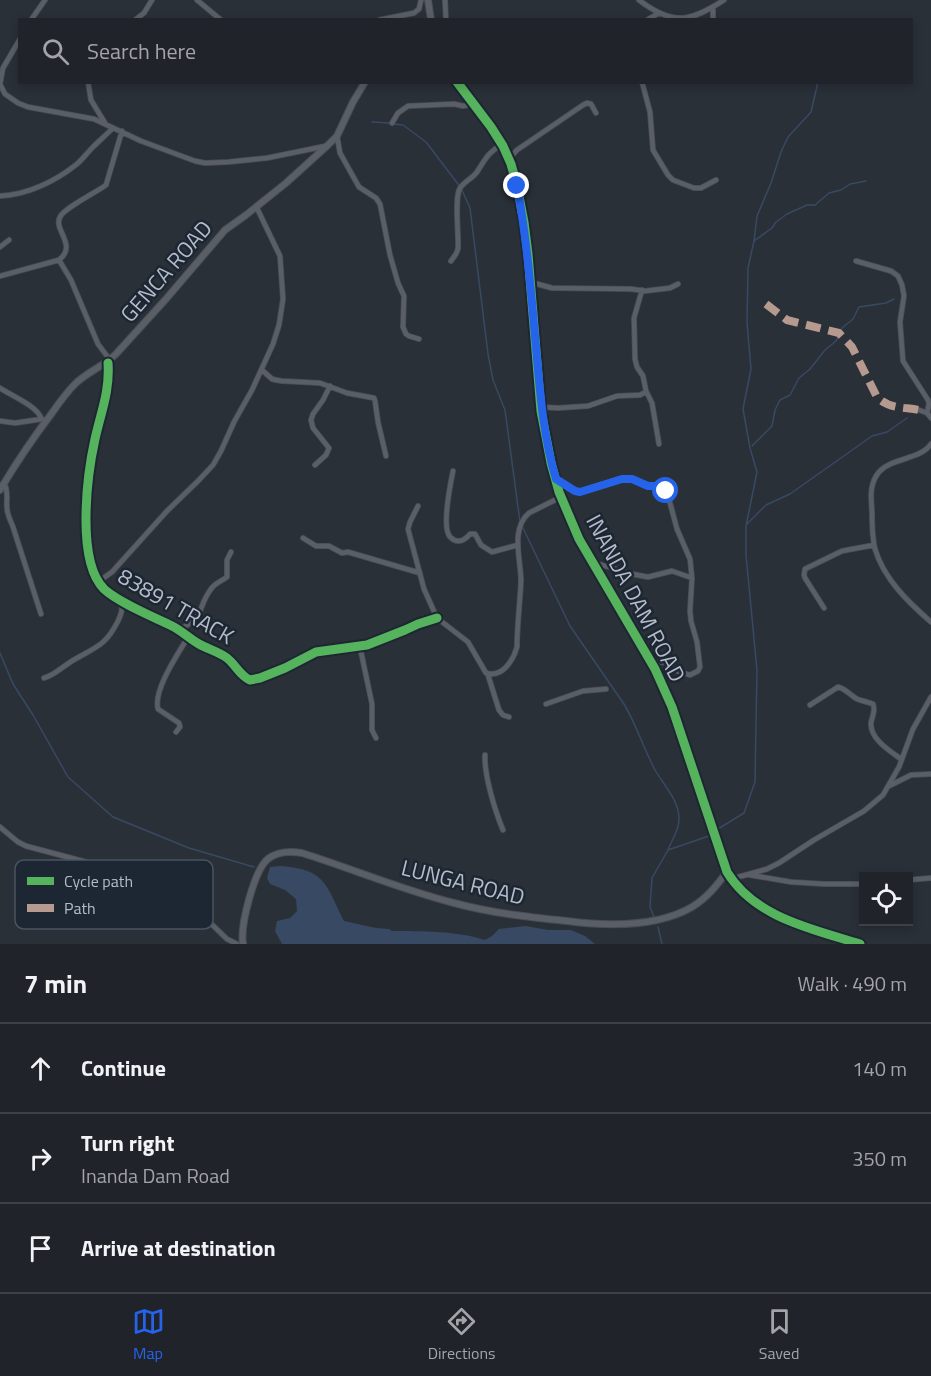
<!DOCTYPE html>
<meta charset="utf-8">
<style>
body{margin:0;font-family:"Titillium Web",sans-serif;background:#282c32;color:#f1f3f6}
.controls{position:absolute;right:18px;bottom:18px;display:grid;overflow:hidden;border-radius:0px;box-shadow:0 3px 9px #0003}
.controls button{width:54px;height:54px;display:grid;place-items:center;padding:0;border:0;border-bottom:2px solid #3d4147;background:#20242a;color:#f1f3f6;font:30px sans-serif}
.stop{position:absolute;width:18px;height:18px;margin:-14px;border:4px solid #2563eb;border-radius:50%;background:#fff}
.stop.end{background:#2563eb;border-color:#fff;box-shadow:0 2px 6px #0008}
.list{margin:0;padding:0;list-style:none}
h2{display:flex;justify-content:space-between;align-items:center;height:78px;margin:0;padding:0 24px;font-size:26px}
h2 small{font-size:20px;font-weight:400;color:#a2a4a8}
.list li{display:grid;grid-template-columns:39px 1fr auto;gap:18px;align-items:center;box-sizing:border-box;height:90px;padding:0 24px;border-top:2px solid #3d4147}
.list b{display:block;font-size:22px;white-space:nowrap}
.list p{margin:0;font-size:20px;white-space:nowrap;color:#a2a4a8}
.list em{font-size:20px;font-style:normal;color:#a2a4a8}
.icon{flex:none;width:33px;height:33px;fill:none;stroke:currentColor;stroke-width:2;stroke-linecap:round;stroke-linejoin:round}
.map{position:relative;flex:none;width:931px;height:944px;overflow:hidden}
.search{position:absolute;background:#20242a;box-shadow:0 3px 9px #0003;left:18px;right:18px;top:18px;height:66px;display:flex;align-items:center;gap:15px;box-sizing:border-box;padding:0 21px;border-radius:0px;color:#a2a4a8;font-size:22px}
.sheet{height:348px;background:#20242a}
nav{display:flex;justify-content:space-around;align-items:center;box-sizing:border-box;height:84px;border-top:2px solid #3d4147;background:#20242a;font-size:16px;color:#a2a4a8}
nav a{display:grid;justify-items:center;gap:3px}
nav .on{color:#2563eb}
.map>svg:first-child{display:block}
</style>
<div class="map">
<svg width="931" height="944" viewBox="0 0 931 944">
<rect width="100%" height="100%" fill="#2a3038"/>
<path fill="#384963" d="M280,866c46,3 46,19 64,55l32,7 13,1 3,2c28,0 66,0 93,9l7,-4 7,-7 27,-3 22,4h23l14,6 10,8h-313l-7,-13 2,-10 13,-3 7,-7 -1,-12 -11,-9 -15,-6 -3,-6 3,-11z"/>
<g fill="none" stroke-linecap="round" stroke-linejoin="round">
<path stroke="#384963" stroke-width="1.5" d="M372,122l17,1
M394,124l9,1 23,17 35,46 9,20 18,146 5,26 12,30 15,112
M754,241l18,-13 4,-6 11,-8 20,-9h8l14,-12 12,-3 9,-6 16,-3
M752,446l20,-20 3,-16 5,-10 10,-5 9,-17 11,-9 15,-19 11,-9 6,-13 11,-9 6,-12 27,-4 8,-4
M747,524l19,-19 24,-11 82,-58 15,-4 20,-14
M522,526l48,100 54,78c12,20 19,43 30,64 9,17 25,31 25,51 0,12 -7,20 -11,31
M0,653l13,31 20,31 35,62 45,40 76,31 65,19
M718,829l26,-16 11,-31 2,-112 -11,-115v-29l11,-54 -7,-24 -7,-39 8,-40 -4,-46 1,-55 6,-27 3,-25 14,-33 10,-31 7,-15 23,-25 7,-30
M654,917l-4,-10 2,-29 16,-28 41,-14
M658,927l4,17"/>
<defs>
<path id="minor" d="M197,0l24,20
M445,0l1,20
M639,0c34,26 51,22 85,0
M713,7v13
M31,20l14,-20
M135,20l9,-7 8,-13
M379,20l35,-7 5,-4 2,-9
M647,20l12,-7
M20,39l-17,29 -3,16 5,10 13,9 10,4 66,12 47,22 54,20 10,2 23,-1 39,-4 59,-12
M88,82l3,18 14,23
M642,82l8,30 3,38 15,25 5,5 21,8h7l15,-8
M392,123l6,-10 10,-7 46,-2 9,2 10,-2
M337,136l3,17 19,34 17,11 4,6 10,51 8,28 6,13 -1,31 3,7 3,2 10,3
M509,159l8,-9 66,-45 4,-2 4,1 5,9
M0,196c27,-1 56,-15 77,-32 6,-5 10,-11 16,-17 6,-6 13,-12 20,-19
M0,247l9,-7
M59,260l12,20 27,64 12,16
M451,261l5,-7 2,-5c1,-14 -4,-51 2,-61 5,-7 13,-10 17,-16 9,-14 10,-18 25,-28
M856,261l35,10 7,5 4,9 2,11 -4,26 3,39 25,39 1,4 -2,9
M0,276l59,-16c19,-15 -6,-30 1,-43 4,-9 37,-25 46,-32l16,-54
M530,282l22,6 79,1 14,2 25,-3 8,-4
M642,290l-8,28 1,41 2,8 6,9 3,15 6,12 7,41
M108,363c2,28 -7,49 -13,76 -8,36 -19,122 9,150 15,14 50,28 68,37 10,5 18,13 27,18 9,5 20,8 28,14 9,7 13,18 23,22l10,-2 25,-10 31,-16 51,-7 38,-15 13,-6 19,-6
M262,370l10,9 4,1 6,1 38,2 27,10 27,5 1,3 3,21 8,34
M0,388c12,8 37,18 41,30
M541,407l17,1 30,-2 29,-10 23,-1 6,-3
M919,410l8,3 4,5
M0,421l15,2 27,-4
M931,444c-11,16 -38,13 -52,28 -10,12 -8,26 -7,40 0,13 0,25 3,37 9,30 33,53 56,73
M315,465l11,-10 3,-7 -16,-20 -2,-8 2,-6 10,-14 7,-14
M453,471c-3,15 -10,49 -5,62 1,4 3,5 6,7 7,3 12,-1 16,-6h5l6,11 11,7 26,-7
M556,479l19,12 6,1 41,-13h10l16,7 14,-1 4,3 11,41 13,30 2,19 -2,33 1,10 6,21 3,25 -2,4 -8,4 -13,-4 -9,-8 -6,-1 -10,2
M4,483c5,9 2,15 3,25 0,7 4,13 6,19l28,87
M418,506l-8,16 -2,7 16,60 13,29 31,24 18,31c16,5 27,-12 31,-26 0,-22 3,-44 4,-66 0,-21 -11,-52 8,-68l32,-16
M303,538l13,8h13l13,7 6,-1 72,21
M592,562l40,12 16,3 24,-6 20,7
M98,582l14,-10 55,-61 31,-30 15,-16 8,-14 13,-29 18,-32 21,-46 6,-19 4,-26 -3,-43 -24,-50
M824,608l-19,-30 -1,-3 1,-6 37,-18 32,-6
M178,630c29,-13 18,-21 33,-41 4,-6 11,-8 16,-12v-17l4,-8
M360,647l12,57v26l4,8
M488,675l11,35 4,5 6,2
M44,678c11,-3 18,-11 28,-17 23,-14 33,-14 46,-40 4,-9 6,-13 0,-22
M546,704l37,-13 23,-2
M810,705l28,-18c8,2 12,8 19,12 5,2 11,3 16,5 3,8 -1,12 -2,19 -1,16 19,28 30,36
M176,732l4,-5 -1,-4 -21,-14c-5,-19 20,-55 30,-72
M485,755c-1,20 10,56 18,75
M889,786l22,-11 20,-1
M0,827l18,15 8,4 60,16 100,44 17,10 24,23 10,5
M750,875l41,7 33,2h40
M731,879l36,-10 12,-6 35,-23 50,-29 19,-16 16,-28 14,-38 18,-32
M908,880l23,-2"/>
<path id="tertiary" d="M428,0l3,20
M457,82l34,45 12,19 8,18 6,22 7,36 4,32 13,157 10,52 8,29 20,47 76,130 17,38 55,165c28,46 86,57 133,72
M0,490c16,-27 33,-52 52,-77 7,-10 14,-20 23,-29 12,-12 29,-18 41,-30l50,-55 59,-69 21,-15 40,-32 42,-38 9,-9 16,-34 12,-20
M243,944c-3,-18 11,-75 26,-86 10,-7 22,-7 33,-5 51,16 100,37 152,50 37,10 74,14 113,18 39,5 89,7 125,-14 15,-9 25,-22 35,-35"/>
</defs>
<use href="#minor" stroke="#484c53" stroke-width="6"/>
<use href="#tertiary" stroke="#484c53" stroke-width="8"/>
<use href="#minor" stroke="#5a5e66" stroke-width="4.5"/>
<use href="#tertiary" stroke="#5a5e66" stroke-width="6"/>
<path stroke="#b69a8f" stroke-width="8" stroke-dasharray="15 8" stroke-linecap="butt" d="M766,304l21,16 52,13 13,14 25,50c12,12 27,10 42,13"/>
<defs>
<path id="cycleway" d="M457,82l34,45 12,19 8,18 6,22 7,36 4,32 13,157 10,52 8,29 20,47 76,130 17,38 55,165c28,46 86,57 133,72
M108,363c2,28 -7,49 -13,76 -8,36 -19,122 9,150 15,14 50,28 68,37 10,5 18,13 27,18 9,5 20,8 28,14 9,7 13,18 23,22l10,-2 25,-10 31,-16 51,-7 38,-15 13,-6 19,-6"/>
</defs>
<use href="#cycleway" stroke="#1d2633" stroke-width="13"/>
<use href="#cycleway" stroke="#56b35d" stroke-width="9"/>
</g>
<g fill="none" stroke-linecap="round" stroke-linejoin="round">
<path stroke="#2563eb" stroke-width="8" d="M517,186c10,53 14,107 19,161 4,44 7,89 20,132l19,12 5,1 42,-13h10l16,7h16l2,2v3"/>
</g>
<g text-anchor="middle" stroke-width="5" stroke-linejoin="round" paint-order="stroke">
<g font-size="22" fill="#b4bcc9" stroke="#1d2633">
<text transform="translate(166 271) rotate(-49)" y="8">GENCA ROAD</text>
<text transform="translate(636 598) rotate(62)" y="8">INANDA DAM ROAD</text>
<text transform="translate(176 606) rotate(30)" y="8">83891 TRACK</text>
<text transform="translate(463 882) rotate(14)" y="8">LUNGA ROAD</text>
</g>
</g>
<rect x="15" y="860" width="198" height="69" rx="9" fill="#1d2633" stroke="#4a5360" stroke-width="1.5"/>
<rect x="27" y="877" width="27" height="8" fill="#56b35d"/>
<rect x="27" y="904" width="27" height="8" fill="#b69a8f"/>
<g font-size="16" fill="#b4bcc9">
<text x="64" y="887">Cycle path</text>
<text x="64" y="914">Path</text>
</g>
</svg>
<div class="controls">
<button><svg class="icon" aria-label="locate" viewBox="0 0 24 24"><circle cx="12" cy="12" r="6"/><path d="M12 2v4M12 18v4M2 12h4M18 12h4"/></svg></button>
</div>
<div class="stop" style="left:666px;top:491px"></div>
<div class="stop end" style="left:517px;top:186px"></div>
<div class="search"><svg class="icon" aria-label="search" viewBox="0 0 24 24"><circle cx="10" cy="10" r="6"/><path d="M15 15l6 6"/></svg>Search here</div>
</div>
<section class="sheet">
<h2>7 min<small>Walk · 490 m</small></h2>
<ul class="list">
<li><svg class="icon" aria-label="ahead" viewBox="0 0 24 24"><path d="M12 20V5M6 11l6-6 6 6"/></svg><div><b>Continue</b></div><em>140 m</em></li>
<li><svg class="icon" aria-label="right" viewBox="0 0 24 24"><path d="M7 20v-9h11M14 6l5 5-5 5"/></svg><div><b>Turn right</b><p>Inanda Dam Road</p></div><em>350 m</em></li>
<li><svg class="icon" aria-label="arrive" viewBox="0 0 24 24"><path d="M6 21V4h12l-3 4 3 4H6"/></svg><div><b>Arrive at destination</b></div></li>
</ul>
</section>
<nav>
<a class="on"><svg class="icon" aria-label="map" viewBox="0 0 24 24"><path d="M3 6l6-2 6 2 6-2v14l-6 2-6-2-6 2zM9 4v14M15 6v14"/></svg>Map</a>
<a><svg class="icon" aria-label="directions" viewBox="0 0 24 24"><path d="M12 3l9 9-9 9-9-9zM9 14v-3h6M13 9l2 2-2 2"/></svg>Directions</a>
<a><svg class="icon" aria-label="saved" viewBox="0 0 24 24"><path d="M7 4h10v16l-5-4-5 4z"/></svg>Saved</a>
</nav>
